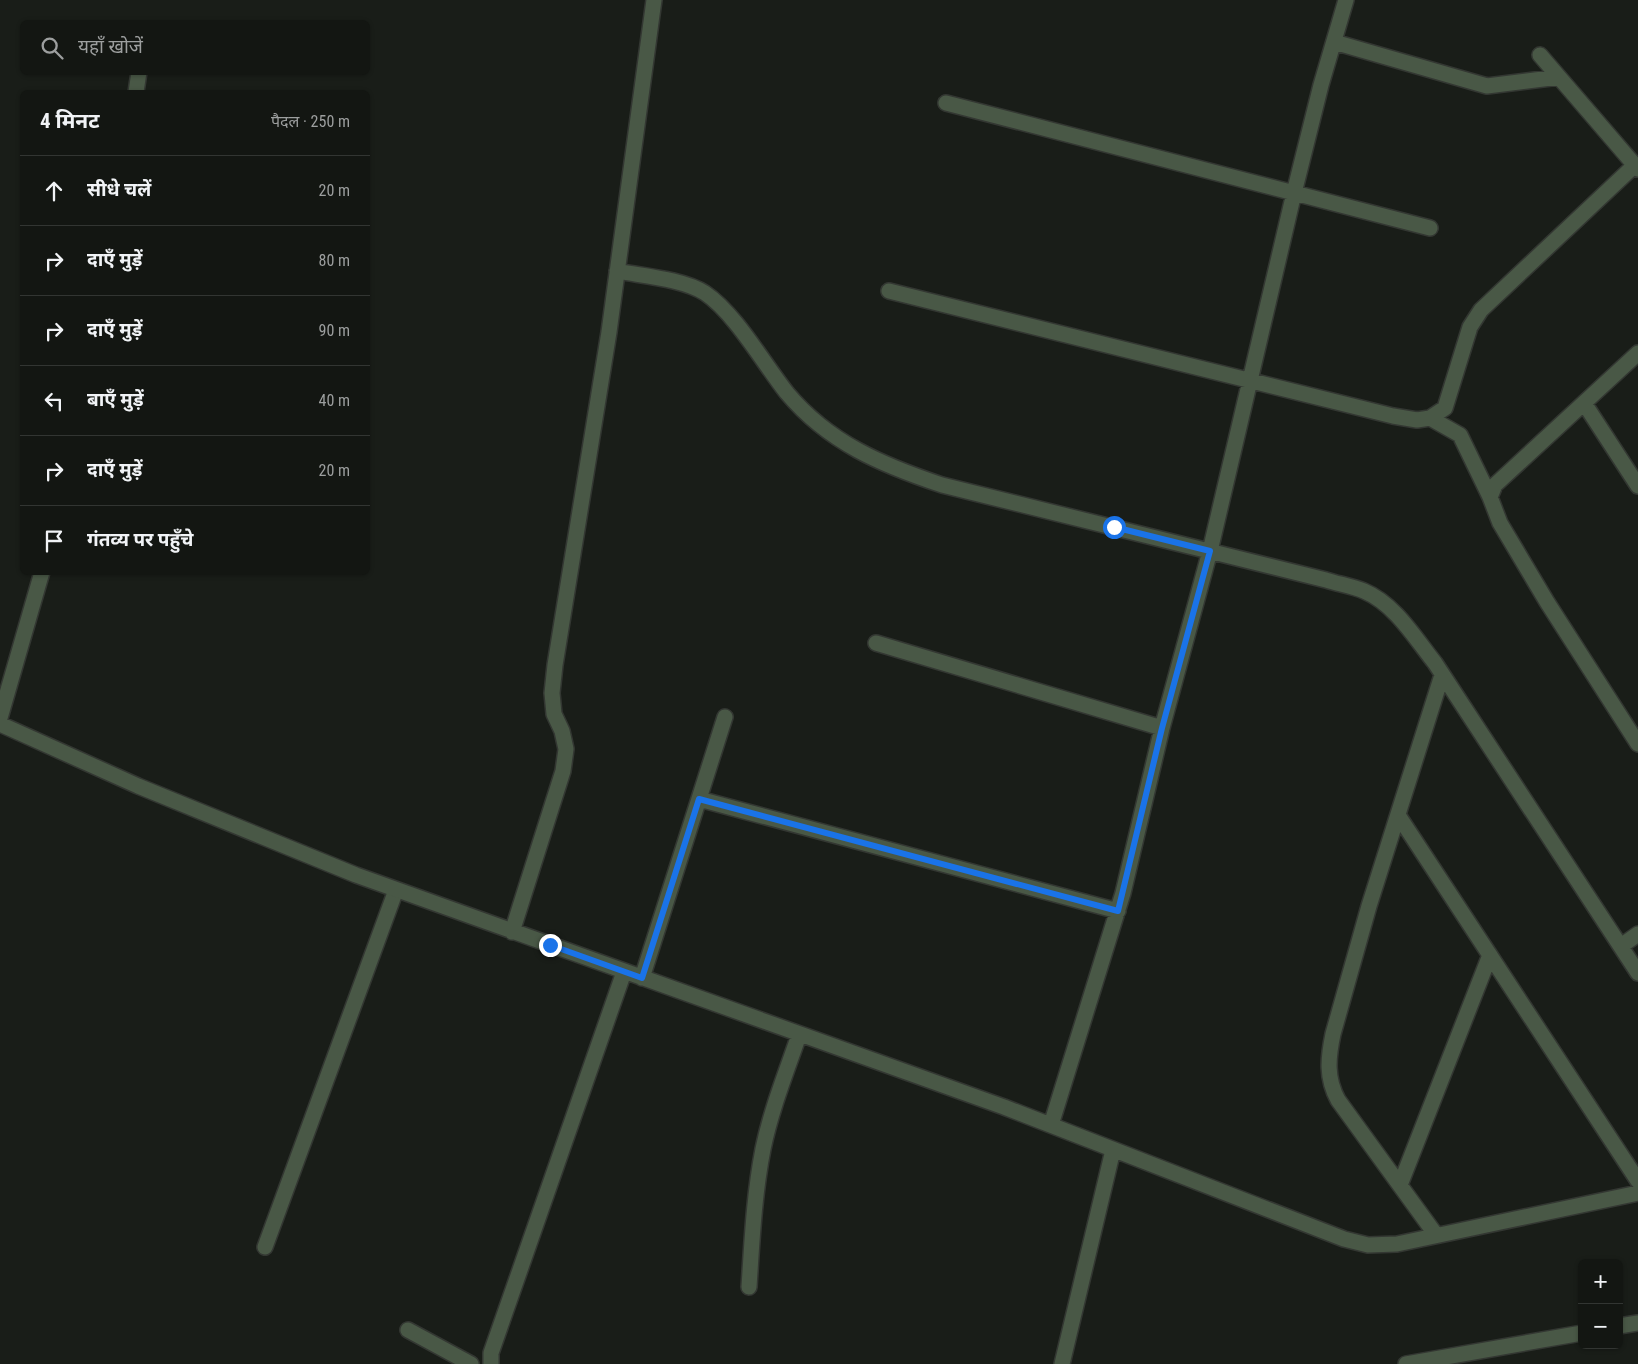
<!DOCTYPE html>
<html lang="hi">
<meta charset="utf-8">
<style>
body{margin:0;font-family:"Roboto Condensed","Noto Sans Devanagari",sans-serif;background:#1c1f1b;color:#f1f3f6}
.controls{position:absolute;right:15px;bottom:15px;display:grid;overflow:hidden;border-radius:8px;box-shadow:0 1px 4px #0004}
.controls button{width:45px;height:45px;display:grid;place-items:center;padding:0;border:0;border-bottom:1px solid #323532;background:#131612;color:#f1f3f6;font:25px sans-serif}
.stop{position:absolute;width:15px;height:15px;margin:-11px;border:4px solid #1a73e8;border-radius:50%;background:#fff}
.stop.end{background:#1a73e8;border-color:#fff;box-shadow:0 1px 5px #0008}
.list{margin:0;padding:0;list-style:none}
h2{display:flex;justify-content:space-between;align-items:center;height:65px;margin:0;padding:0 20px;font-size:21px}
h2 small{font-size:16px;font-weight:400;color:#9d9f9f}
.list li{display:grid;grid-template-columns:32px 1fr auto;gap:15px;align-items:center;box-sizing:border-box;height:70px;padding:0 20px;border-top:1px solid #323532}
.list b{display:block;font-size:19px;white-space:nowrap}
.list em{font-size:16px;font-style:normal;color:#9d9f9f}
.icon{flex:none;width:28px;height:28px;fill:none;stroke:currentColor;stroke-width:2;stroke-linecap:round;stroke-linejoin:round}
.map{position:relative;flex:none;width:1638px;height:1364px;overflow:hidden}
.search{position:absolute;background:#131612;box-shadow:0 1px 4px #0004;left:20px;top:20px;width:350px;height:55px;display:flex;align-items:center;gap:12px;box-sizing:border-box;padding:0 18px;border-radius:8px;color:#9d9f9f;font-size:19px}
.panel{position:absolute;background:#131612;box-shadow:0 1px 4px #0004;left:20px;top:90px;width:350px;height:485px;border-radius:8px}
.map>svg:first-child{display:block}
</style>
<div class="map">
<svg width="1638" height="1364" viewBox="0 0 1638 1364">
<rect width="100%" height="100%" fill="#191d18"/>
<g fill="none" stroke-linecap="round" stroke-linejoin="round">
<defs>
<path id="lane" d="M265,1247l131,-357"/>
<path id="street" d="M1334,42l153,44 72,-9
M1540,55l98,114
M136,92l3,-20
M946,103l484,125
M617,271c26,5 66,8 88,22 30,20 59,71 82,100 42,50 95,72 155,92l384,95c12,4 26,6 38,11 31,13 51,47 71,72l203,310
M889,291l504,125 24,4 13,-2 15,-10 25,-81 11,-17 154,-145
M1638,353l-143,132 -5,12 10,26 47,79 91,142
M1584,403l54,83
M1430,418l30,17 30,62
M876,643l286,85
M0,718l42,-146
M0,724l138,62 218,89 648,232 340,132 24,6 29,-1 241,-51
M699,799l419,112
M1398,815l240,366
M512,932l51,-161 3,-22 -4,-18 -8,-17 -2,-21 3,-28 54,-333 45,-332
M1621,946l17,-12
M642,978l83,-261
M1051,1125l72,-232 39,-165 48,-177 84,-358 27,-108 25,-85
M1400,1185l90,-230
M1436,1235l-98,-135c-12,-22 -10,-42 -5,-66l36,-128 73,-231
M749,1287c3,-46 5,-92 14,-138 8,-39 23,-76 36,-114
M1619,1326l19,-3
M408,1330l63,34
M491,1364v-11l133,-381
M1062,1364l51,-214
M1406,1364l176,-31"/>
</defs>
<use href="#lane" stroke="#333732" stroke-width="18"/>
<use href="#street" stroke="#333732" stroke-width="18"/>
<use href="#lane" stroke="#495846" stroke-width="15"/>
<use href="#street" stroke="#495846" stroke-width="15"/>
</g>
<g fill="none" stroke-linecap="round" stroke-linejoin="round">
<path stroke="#1a73e8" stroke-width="6" d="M550,945l92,33 57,-179 419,112 44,-183 48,-177 -96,-24"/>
</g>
</svg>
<div class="controls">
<button>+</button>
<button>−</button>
</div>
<div class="stop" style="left:1114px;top:527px"></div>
<div class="stop end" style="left:550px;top:945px"></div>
<div class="search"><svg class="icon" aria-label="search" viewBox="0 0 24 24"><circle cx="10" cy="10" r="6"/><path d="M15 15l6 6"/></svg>यहाँ खोजें</div>
<section class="panel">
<h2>4 मिनट<small>पैदल · 250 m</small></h2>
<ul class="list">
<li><svg class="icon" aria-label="ahead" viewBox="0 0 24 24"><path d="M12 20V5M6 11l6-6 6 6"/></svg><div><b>सीधे चलें</b></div><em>20 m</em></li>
<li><svg class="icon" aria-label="right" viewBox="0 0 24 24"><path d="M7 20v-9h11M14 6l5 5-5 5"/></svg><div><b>दाएँ मुड़ें</b></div><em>80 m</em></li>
<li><svg class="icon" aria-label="right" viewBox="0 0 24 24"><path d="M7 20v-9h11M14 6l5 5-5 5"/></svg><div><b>दाएँ मुड़ें</b></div><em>90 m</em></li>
<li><svg class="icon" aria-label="left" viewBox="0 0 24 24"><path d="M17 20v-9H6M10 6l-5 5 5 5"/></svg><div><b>बाएँ मुड़ें</b></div><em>40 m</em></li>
<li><svg class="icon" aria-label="right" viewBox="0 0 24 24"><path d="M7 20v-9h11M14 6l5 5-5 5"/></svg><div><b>दाएँ मुड़ें</b></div><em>20 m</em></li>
<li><svg class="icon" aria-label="arrive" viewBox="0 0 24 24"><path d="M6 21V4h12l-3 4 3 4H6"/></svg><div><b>गंतव्य पर पहुँचे</b></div></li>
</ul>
</section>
</div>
